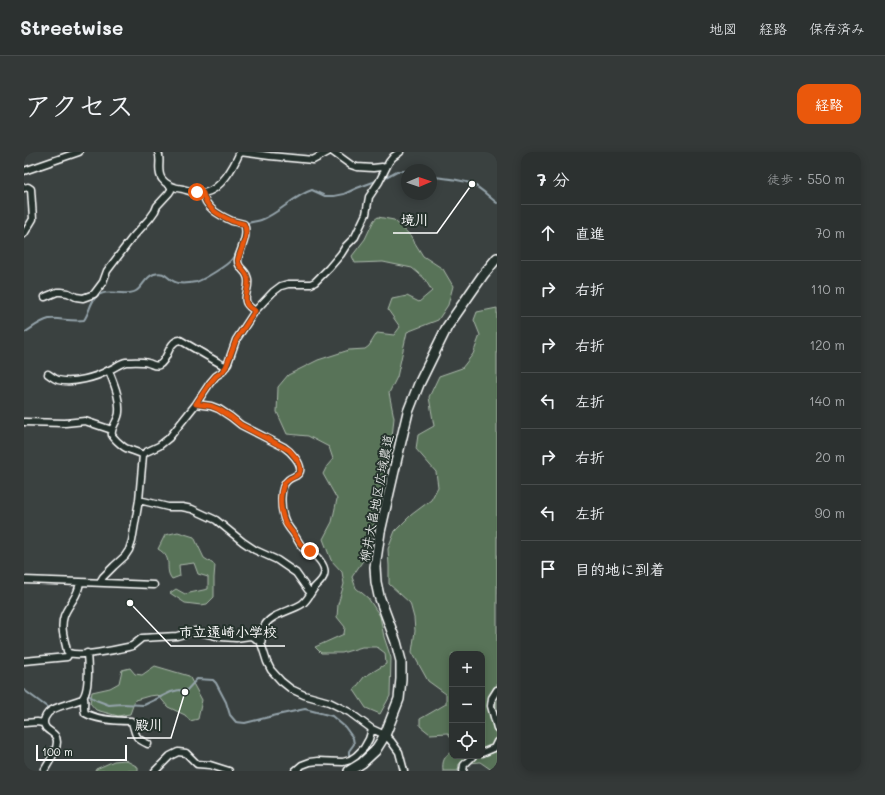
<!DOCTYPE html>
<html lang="ja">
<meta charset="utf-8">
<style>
body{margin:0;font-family:Mali,"Klee One",sans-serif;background:#343938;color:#f1f3f6}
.controls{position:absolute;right:12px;bottom:12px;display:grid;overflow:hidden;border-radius:8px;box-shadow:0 2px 10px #0003}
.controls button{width:36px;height:36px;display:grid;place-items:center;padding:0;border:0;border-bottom:1px solid #484c4c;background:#2c3130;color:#f1f3f6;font:20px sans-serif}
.compass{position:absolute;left:377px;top:12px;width:36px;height:36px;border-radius:50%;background:#2c3130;box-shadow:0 2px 10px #0003;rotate:88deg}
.scale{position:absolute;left:12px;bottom:10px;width:91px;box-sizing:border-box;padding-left:4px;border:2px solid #fff;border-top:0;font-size:11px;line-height:14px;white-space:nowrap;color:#fff;-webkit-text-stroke:3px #26332d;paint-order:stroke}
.stop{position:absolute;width:12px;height:12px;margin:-9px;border:3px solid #ea580c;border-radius:50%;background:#fff}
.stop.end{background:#ea580c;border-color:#fff;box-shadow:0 1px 4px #0008}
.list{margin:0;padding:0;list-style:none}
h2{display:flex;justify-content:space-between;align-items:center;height:52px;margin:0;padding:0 16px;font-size:17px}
h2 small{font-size:13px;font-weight:400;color:#a6a9ab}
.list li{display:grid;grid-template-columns:26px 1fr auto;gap:12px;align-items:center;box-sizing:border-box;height:56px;padding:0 16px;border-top:1px solid #484c4c}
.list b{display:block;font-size:15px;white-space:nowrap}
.list em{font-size:13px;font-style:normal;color:#a6a9ab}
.icon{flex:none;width:22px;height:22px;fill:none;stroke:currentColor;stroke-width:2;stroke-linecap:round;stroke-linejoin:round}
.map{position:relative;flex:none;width:473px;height:619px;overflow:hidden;border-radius:12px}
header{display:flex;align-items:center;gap:24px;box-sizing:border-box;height:56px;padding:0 20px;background:#2c3130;border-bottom:1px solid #484c4c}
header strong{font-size:19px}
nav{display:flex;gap:22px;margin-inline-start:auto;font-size:14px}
.intro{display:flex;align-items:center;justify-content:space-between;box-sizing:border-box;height:96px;padding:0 24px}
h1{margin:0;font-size:28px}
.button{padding:10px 18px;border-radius:12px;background:#ea580c;color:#fff;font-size:14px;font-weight:700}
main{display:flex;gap:24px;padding:0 24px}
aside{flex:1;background:#2c3130;border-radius:12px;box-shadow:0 2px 10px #0003}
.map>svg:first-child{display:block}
</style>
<header>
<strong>Streetwise</strong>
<nav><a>地図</a><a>経路</a><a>保存済み</a></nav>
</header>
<div class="intro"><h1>アクセス</h1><a class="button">経路</a></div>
<main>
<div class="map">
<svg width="473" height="619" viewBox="0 0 473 619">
<rect width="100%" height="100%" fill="#3a4140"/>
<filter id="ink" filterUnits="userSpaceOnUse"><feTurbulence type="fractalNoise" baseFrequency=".025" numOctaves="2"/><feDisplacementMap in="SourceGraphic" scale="8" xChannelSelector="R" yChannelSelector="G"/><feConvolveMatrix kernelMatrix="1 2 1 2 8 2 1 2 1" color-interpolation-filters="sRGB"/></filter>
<g filter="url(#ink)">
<path fill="#587359" stroke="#acb9ac" d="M354,65l16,3 16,15 13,21 20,13 10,17 -5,19 -10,15 -31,12 -10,45 -8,16 5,25 -3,29 -17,79 -10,33 -12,18 4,11 12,10 12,18 4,21 7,21 -1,38 -10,18 -14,-6 -12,-18 10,-13 22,-13 -1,-11 -8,-6h-15l-20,6h-21l-6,-6 29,-13 1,-7 -8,-10 1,-13 6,-20 -2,-12 -11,-12 -8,-21 9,-17 5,-23 -14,-25 4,-8 6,-7 -4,-12 -21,-11 -21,-2 -10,-22 1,-25 10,-12 30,-15 31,-10 16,-1 4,-3 8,-13 17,2 6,-8 -12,-17 4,-11 15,-3 12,6 13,-11 -8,-13 -12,-10 -29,-6 -28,1 -3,-7 13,-17 9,-19z
M473,156v463h-4l-13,-9 -21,2 -1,7h-15c-1,-10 1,-14 9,-20v5h30v-102h-30v85l-4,-6 -18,1 -10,-8v-7l26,-15v-10l-18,-13 -16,-29 3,-21 -1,-13 -4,-15 -21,-19v-18l-1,-17 7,-18 16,-16 20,-15 7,-13 -2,-15 -20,-23 2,-14 16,-9 -5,-29 10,-21 23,-8 11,-14 7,-19 -6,-15 3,-8z
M154,380l16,5 10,21 11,7 -1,13v19l-7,7 -6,1 -16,-2 -15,-10 6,-4 9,5 23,-5v-12l-10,-3 -4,-11 -15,2 1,11 -8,3c-9,-11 3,-20 -14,-30l7,-14z
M131,514l34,10 13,24 -4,19 -8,2 -5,-6 -17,-8 -10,-12 -9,1 -14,4 -5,14 -12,2 -22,-6 -6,-7 2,-11 18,-4 9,-5 3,-13 8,-2 5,6 7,1z
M101,608l13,7v4h-43l1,-2 18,-8z"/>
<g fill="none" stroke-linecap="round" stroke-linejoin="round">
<path stroke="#94a3aa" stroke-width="2" d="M407,25c13,1 28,2 41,7 9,4 17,13 25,19
M358,27l15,-8h10
M222,72c5,-3 10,-2 15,-4 19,-7 32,-24 51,-30l13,6h9l10,-2 13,-6 19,-7
M0,181c8,-5 16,-12 25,-14 11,-1 23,3 35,1 5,-7 6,-16 11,-22 11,-12 29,0 41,-7 7,-4 9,-14 18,-17 13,-4 13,7 24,9 5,1 13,0 18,-1 7,-2 32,-17 36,-23 6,-7 9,-16 11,-25
M0,538l23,17 5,1
M62,544l2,-1 8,5 13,5 13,-1 22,1 27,-13 8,-2 6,2 12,-13 16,1 3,3 10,19 4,13 6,7 9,1 32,-8 28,-6 27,7 13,11 8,11 1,6 -5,7v6"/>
<defs>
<path id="street" d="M134,0c4,8 -2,19 4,27 5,7 13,9 21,10 7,2 15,5 21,4 17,-3 30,-27 36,-41
M216,0l30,4 43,4 15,-8
M309,0l18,13 6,2 16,1 9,-1 3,1
M0,19l55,-19
M0,36l4,-1 3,2 2,30 -9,15
M179,41c2,15 16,22 29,28 4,1 8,2 12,3 5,12 -4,25 -6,36 -1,7 7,10 9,16 5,10 -6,22 1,29 2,3 5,4 7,6
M21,145l12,-5h4l7,1 8,4 7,1 11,-4 9,-12 4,-11 25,-33 18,-20 5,-7 2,-5 12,-13 2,-3v-3
M85,219c5,13 11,26 10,41 0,8 -9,16 -7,23 2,4 12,13 16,14 5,2 10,3 15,6
M24,222c3,2 7,5 10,6 15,4 39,-3 51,-10 6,-2 11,-7 17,-8 6,0 15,-1 22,1 4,1 7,4 11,2 9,-4 9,-24 21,-25l46,27
M172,252l15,2 8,3 12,8 10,8 43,22c6,4 18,16 16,24 -2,6 -8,5 -12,9 -9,7 -7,28 -4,38 2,6 5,10 9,15 4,5 6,11 10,15 3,3 3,1 6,3 7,4 18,15 15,24 -1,5 -6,9 -9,12 -5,6 -7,13 -13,17 -11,7 -30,10 -37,21 -4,5 -2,12 -4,18
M0,270l41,1 20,-2 27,9
M115,348l29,7h14l10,2 24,11 27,22 12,8 22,10 19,13 12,17 3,3
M0,428l56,2
M76,430l3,-5 11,-11 11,-10 4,-6 3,-9 7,-41 4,-45 3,-3 13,-6 10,-8 27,-34 14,-21 6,-7 6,-4 6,-9 8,-23 19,-29 18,-19 8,-6 7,-2h23l4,-2 14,-14 12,-14 5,-8 9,-9 11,-23 3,-17 10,-15 10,-20 4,-5 7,-5
M45,501c11,4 46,-3 59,-6l4,-1 10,-8 35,-2 18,-5 26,6 15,1 14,-2 4,1 7,6 6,19 4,8 10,11 10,8 13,6 25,7 20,10 23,17 13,6 6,6 8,11 5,19
M45,501l-2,-2c-2,-11 -7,-23 -3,-35 2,-6 6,-11 9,-16 4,-6 6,-11 7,-18l74,3
M0,509l43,-4 2,-4
M473,538l-5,8 -1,8 6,22
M60,546c1,5 -1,10 1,15 12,7 32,8 46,8l1,1c4,13 2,16 16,22
M0,571l13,-1 6,1
M458,601l12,-5 3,-6
M20,619c4,-8 13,-19 13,-29 0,-8 -6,-9 -11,-14 -5,-6 0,-15 6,-18 9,-5 20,-7 30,-11 8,-9 6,-33 5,-46
M131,619l15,-15 8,-4 8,1 11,11 13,1 19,6
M271,619l7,-6 8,-3 8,-1 25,1 7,-2 6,-4 8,-8 5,-9 3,-10
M439,619l1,-6 9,-9"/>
<path id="secondary" d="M325,619l13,-8 13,-12 10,-16 14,-36 2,-20v-18l-5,-19 -17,-46 -3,-14 -1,-15 5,-35 17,-74 11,-46 11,-28 28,-57 36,-52 14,-17"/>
</defs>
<use href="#street" stroke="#fff" stroke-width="9"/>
<use href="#secondary" stroke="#fff" stroke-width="12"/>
<use href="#street" stroke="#26332d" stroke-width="6"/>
<use href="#secondary" stroke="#26332d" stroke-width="9"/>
</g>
</g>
<g fill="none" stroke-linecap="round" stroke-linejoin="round" filter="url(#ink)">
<path stroke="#ea580c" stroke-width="5" d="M173,40l6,1c2,15 16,22 29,28 4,1 8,2 12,3 6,12 -4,25 -6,36 -1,6 7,10 9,16 5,10 -6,22 1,30 2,2 5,3 7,5l-19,29 -10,27 -4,5 -6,4 -6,7 -14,21 15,2 7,3 13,8 10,8 48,25c4,5 13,13 11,21 -1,6 -12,6 -16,13 -5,12 -4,28 2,40 2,3 5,6 7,9 6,8 7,14 17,18"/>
</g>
<g text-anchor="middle" stroke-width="4" stroke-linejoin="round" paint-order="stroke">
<g font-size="13" fill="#fff" stroke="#26332d">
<text transform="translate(352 346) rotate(-79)" y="5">柳井大畠地区広域農道</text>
</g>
</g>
<path fill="none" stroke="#fff" stroke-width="1.5" d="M448 32L413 81H369M106 451L147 494H261M161 540L147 586H103"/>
<g fill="#fff" stroke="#26332d" stroke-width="1.5">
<circle cx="448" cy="32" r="4"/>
<circle cx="106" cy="451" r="4"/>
<circle cx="161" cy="540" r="4"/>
</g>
<g font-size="14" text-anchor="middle" font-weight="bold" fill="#fff" stroke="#26332d" stroke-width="4" stroke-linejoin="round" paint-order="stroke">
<text x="391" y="73">境川</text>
<text x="204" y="485">市立遠崎小学校</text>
<text x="125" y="578">殿川</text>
</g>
</svg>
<div class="controls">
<button>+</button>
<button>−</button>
<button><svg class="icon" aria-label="locate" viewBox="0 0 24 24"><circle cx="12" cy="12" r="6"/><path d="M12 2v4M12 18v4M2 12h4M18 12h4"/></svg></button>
</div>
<svg class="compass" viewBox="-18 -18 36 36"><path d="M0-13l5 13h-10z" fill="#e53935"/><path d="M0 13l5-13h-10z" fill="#a6a9ab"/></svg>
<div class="scale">100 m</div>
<div class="stop" style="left:173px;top:40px"></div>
<div class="stop end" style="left:286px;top:399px"></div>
</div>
<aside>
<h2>7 分<small>徒歩 · 550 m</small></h2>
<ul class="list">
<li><svg class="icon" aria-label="ahead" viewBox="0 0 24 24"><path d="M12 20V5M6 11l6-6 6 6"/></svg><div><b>直進</b></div><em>70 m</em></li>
<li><svg class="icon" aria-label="right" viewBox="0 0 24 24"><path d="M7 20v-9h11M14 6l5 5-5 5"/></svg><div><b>右折</b></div><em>110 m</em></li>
<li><svg class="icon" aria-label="right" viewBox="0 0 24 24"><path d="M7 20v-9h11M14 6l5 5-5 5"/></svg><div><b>右折</b></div><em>120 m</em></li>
<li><svg class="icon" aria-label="left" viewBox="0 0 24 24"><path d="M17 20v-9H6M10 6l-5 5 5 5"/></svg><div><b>左折</b></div><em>140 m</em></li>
<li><svg class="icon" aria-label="right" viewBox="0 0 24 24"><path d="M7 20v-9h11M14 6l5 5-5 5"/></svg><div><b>右折</b></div><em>20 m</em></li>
<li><svg class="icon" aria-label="left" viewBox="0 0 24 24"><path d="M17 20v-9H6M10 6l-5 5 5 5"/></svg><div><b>左折</b></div><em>90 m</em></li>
<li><svg class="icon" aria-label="arrive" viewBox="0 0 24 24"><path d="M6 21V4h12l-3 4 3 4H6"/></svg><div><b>目的地に到着</b></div></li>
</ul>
</aside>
</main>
